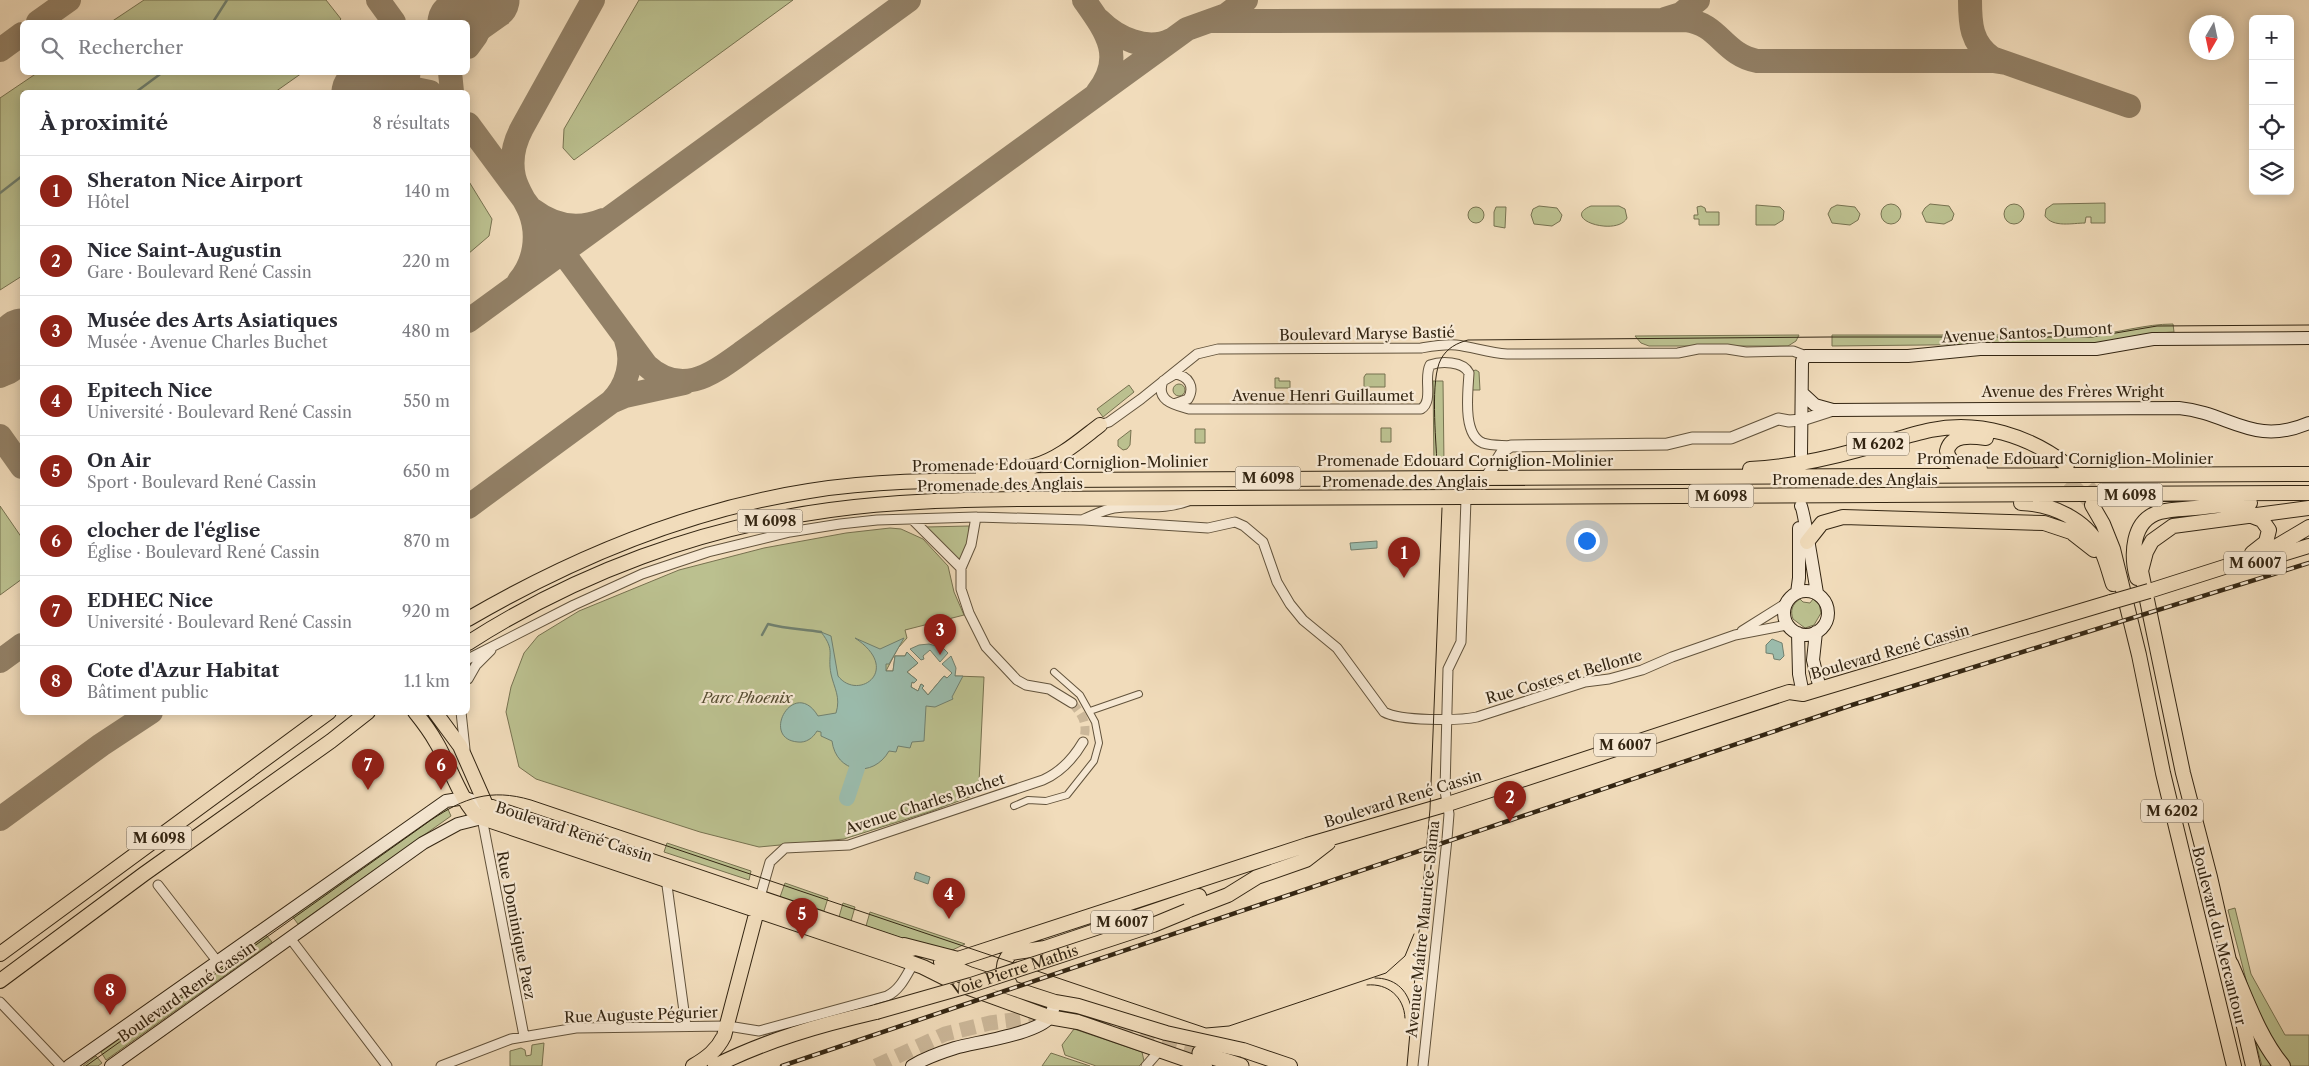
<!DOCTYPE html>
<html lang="fr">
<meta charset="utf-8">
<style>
body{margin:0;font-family:"Libre Caslon Text",serif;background:#f2f2f3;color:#2b2b33}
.controls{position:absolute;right:15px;top:15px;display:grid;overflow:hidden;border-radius:8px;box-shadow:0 2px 12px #0003}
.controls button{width:45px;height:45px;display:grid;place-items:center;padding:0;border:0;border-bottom:1px solid #e1e1e2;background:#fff;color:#2b2b33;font:25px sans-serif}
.compass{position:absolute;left:2189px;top:15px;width:45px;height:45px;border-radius:50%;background:#fff;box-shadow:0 2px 12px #0003;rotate:189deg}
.you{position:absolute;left:1586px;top:540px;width:18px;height:18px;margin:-12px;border:4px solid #fff;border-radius:50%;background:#1a73e8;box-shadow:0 0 0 8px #1a73e833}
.badge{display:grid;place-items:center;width:32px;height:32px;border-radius:50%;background:#8f2418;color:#fff;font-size:16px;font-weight:700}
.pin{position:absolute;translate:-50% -41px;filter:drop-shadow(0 1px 2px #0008)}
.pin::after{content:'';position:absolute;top:26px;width:18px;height:15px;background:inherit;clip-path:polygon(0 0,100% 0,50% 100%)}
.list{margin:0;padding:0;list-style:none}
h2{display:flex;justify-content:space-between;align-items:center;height:65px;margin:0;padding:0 20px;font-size:21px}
h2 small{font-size:16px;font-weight:400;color:#7c7c81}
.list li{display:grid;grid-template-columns:32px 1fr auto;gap:15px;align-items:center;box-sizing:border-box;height:70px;padding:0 20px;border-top:1px solid #e1e1e2}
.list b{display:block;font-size:19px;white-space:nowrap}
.list p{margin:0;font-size:16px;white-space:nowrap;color:#7c7c81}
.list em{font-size:16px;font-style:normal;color:#7c7c81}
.icon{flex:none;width:28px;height:28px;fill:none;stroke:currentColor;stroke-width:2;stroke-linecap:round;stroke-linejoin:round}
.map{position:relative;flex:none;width:2309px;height:1066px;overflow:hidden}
.search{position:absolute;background:#fff;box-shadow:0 2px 12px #0003;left:20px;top:20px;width:450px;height:55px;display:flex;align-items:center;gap:12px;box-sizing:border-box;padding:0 18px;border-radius:8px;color:#7c7c81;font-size:19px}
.panel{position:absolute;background:#fff;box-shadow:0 2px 12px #0003;left:20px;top:90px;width:450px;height:625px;border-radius:8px}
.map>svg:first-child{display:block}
</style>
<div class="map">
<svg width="2309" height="1066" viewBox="0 0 2309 1066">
<rect width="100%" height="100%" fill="#f1dcbb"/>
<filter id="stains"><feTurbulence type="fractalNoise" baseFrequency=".004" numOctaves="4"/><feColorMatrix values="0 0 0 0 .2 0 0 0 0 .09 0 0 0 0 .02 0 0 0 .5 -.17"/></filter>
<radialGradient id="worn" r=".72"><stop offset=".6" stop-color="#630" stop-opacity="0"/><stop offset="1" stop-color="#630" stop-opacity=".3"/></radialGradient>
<path fill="#bbc08f" stroke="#777250" d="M144,0h182l15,19 -3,3h-227z
M639,0h154l-219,160 -11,-12 1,-19z
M37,73v-1l265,1 -27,19h-253v184l-22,14v-192z
M468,180l24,39 -3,17 -21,18z
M2105,203v20h-14v-6h-5l-1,6c-12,0 -32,5 -40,-7l1,-7 7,-5z
M2004 214a10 10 0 1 1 20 0a10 10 0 1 1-20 0Z
M1930,204l19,2 5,8 -2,6 -8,4 -18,-2 -4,-9 3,-5z
M1881 214a10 10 0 1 1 20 0a10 10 0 1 1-20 0Z
M1756,205l24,2 4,4 -1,9 -8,5h-19z
M1837,205l18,2 5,7 -2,6 -8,5 -18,-2 -4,-9 3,-6z
M1539,206l18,2 5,7 -2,6 -8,5 -18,-2 -3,-9 2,-6z
M1591,206h28l6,3 2,9c-10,19 -68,1 -36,-12z
M1701,206l4,2 1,4h13v13h-20v-6h-5v-4h4l-1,-8z
M1468 215a8 8 0 1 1 16 0a8 8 0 1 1-16 0Z
M1496,207h10l-1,21 -11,-2v-14z
M2173,324l1,8 -17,1 -46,10 -279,3v-11h259c28,-2 54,-11 82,-11z
M1799,335l-3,6 -8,5h-139l-8,-3 -6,-7z
M1476,370l3,2 1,18h-8v-19z
M1366,374h19v13h-21v-10z
M1275,378h4v3h11v7h-15z
M1433,381h10l1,83h-10z
M1173 390a6 6 0 1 1 12 0a6 6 0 1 1-12 0Z
M1129,385l5,7 -31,25 -6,-8z
M1381,428h10v14h-10z
M1195,429h10v14h-10z
M1131,430l-1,15 -3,4 -4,1 -5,-4v-6z
M0,506l22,32v41l-22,16z
M969,526l-1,16 -7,18 -2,1 -33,-34z
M890,528l11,1 22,10 25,27 6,26 10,23 -59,15 2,8 -9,10 -12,23h7l2,-15h10l2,-4 11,11 -11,9 10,8 -3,3 -2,-1 -1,5 7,4 3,-7 3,2 -2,2 6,7 16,-19 3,2 5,-5 3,3 29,1 -5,106 -4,12 -46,17 -85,27 -85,8 -59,-15 -164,-53 -17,-12 -13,-55 5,-25 13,-34 14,-17 41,-25 100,-41 85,-22 82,-15z
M1800,599l3,3 7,1 3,-4 6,5 2,9 -7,12 -9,3 -12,-9c-3,-8 -1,-15 7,-20z
M447,807l4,9 -153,108 -6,-8z
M667,843l84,28 -2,9 -85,-28z
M785,883l43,15 -4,13 -44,-14z
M843,903l12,4 -4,14 -12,-4z
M2235,908l16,66 34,61h24v31h-19l-13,-16 -27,-55 -22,-85z
M870,912l95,32 -19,9 -80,-27z
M266,935l6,7 -166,118 -5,-8z
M1074,1029l68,23 2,9 -5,5h-43l-31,-11 -3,-10z
M2255,1040l21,26h-14z
M544,1043l-2,23h-32v-15l11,-3 4,2 1,6 5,-1 1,-10z
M1051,1053l39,13h-48z
M96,1056l6,7 -4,3h-15z"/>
<path fill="#9bbcad" stroke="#71806f" d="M1377,541v7l-26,2 -1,-7z
M821,632l10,4 7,40c20,26 65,-6 17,-38l25,11 24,-11 -15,26h-3v7h7l2,-15h10l2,-4 11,11 -11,9 10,8 -3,3 -2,-1 -1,5 7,4 3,-7 3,2 -2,2 6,7 16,-19 3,2 5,-5 -10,-9 9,-8 5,12 -1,8h8l-11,21 1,2 -18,8 -9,-1 -2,35 -12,1 -2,6 -12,-2 -2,6 -7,-1c-16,28 -53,22 -57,-10l-11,-5v-4l-4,-1c-4,7 -11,12 -19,11 -39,-3 -4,-66 20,-26l18,-3c5,-16 -2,-25 -5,-39 -4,-20 5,-23 -10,-42z
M1772,639l10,4 2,13 -4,4 -6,-1 -1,-5 -7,-1v-8z
M929,644l14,4 5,5 -8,9 -10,-12 -7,6 1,3 -3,1 -11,-11 9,-4z
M916,872l14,5 -2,7 -14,-5z"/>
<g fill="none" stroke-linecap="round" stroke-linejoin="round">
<path stroke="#71806f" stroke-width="2.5" d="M213,22l14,-22
M136,92l27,-20
M0,193l22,-17
M762,635l6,-11c18,5 34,5 53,8"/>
<path stroke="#9bbcad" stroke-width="16" d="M847,798l10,-30"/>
<path stroke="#928066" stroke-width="24" d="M378,0l16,22
M1084,0c22,31 42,57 13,93
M1970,0c0,24 1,43 22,58l137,48
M1665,19l16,-5 17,-14
M1099,20c18,18 48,32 72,20
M1214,21l472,-1c33,4 38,35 71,41h236l13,2
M38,22l31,-22
M468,47l8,-11 17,-36
M0,50l22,-16
M450,72l2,20
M365,92l36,-6 29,6
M468,124l178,241c36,33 66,9 98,-14l443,-322 39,-14 20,-15
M533,210c21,16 46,20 70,10
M519,281c16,-19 20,-46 11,-69 -5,-12 -13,-22 -16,-35 -4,-18 0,-34 8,-49l71,-128
M468,321l441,-321
M0,376l6,-15 16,-20
M611,402c16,-16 23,-40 15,-62
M0,436l22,31
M468,507l143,-105 14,-6 59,-13
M0,661l22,-16
M0,819l101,-74 50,-33"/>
<path stroke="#928066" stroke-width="61" d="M458,22l31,-22
M362,92l28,-20
M0,356l22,-17"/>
<path stroke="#cbb799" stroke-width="9" stroke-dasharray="9 4.5" stroke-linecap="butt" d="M1072,703c12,13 16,22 11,39"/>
<path stroke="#cbb799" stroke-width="14" stroke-dasharray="14 7" stroke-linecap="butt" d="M2054,466l35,35
M2088,486l15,19"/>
<path stroke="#cbb799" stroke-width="15" stroke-dasharray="15 8" stroke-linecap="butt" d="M876,1066l69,-32 45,-11 71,-9 31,5 108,34"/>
<defs>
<path id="pedestrian" d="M1090,711l49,-17
M1014,806l14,-6 18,1 21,-6 27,-34 5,-18 -4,-21 -15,-27 -26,-23"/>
<path id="minor" d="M1174,404l14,-5c7,-12 1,-23 -13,-25l-12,7c-8,20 12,24 26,28h232c13,-8 2,-31 9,-44 11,-4 33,-4 39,8 -1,19 -7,62 14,70 9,3 19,2 28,3
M1100,425l9,-3 32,-23 56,-45 21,-5 203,-1c12,-2 23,-4 35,-3 17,2 33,8 51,9l171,-1 20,-4h29l19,3 47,-1 13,5
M976,517l-5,28 -10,23v21l8,24 17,34 31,33 9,5 23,4 23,14
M912,519l49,49
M1084,519c10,-4 19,-9 30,-11 26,-4 48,3 74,-7
M1742,631l43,-27
M468,659l106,-54 68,-31 66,-22 82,-20 50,-8 37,-4 99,-3 108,3 124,8 27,-6 9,4 19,16 14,40 13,22 13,16 34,28 47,64c15,9 75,9 93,5l108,-35 24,-3 33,-9 30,-13 63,-22 52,-10
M468,679l8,-14 15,-15
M461,712l4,37
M482,818l42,218
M666,878l20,148
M158,885l59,76
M760,897l10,-35 15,-14 64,-3 194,-65c18,-8 30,-21 40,-38
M290,938l97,128
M0,1002l61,64
M441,1066l70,-27 65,-11 152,-2 31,5 128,-35c13,-6 19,-20 26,-32
M1146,1066l14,-16
M1423,1066l24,-227 2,-25 -4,-23 3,-122 13,-27 5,-143"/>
<path id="tertiary" d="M1486,478l17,-27 8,-5 156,-2 25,-6h39l47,-19 11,2 13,-1 31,-10"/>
<path id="secondary" d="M1806,356h102l72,-7h116l57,-10 156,-1
M1802,393l13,12 18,5 346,-2c51,5 74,39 130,15
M1801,454l1,-93 4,-5
M1801,506c3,4 14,76 16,87
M1784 613a22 22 0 1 1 44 0a22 22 0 1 1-44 0Z
M1797,593l2,-15v-50
M1816,632l-3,28 7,29
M1798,633l1,41 4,20
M69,1066l377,-265 19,-3 21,7
M111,1066l312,-223 35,-19 24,-6
M912,1066c13,-8 27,-13 43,-18 21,-6 82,-14 95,-31 2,-4 4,-11 5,-15"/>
<path id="primary" d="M1750,469c37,-2 72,-9 108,-19 25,-6 49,-15 73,-20 49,-10 98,6 136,35
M1980,469c-13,-2 -31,-2 -33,-18 4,-17 24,-15 39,-13
M983,473c16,-2 35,-2 51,-7 25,-7 45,-25 66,-41
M2021,503c31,1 64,16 79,44 6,12 9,25 13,37
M2092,505l11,19 10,25 26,106 24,118 71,293
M2249,515l13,5 7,10 -3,12 -14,11
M1807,542l15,-19 21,-6 201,6 27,9 23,18
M2263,560l46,-14
M2137,578c-6,-22 -6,-58 23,-66 11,-3 24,-3 35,-4 19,-2 37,-4 55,-5
M2149,591l113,-36 47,-28
M468,619c105,-61 220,-109 341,-128 79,-13 161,-10 241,-11l1259,-6
M468,643c109,-70 234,-116 362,-133 64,-9 128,-10 192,-11l1287,-6
M415,712c8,10 15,19 21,30 11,17 27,65 43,75l416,140 28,10 32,16 94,34 29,5 127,44
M435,712l25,34 26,59
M486,805l426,144
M1189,910l39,-15 29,-18 49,-17 22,-17
M904,945l54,14 349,-114 141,-41 341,-112 14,2 308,-92
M0,954l329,-242
M941,962l28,12 86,28 23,4 88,27 77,17 47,16
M0,981l144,-107 187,-133 37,-29
M1010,984c-9,-10 -8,-22 1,-31l34,-5 154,-52
M693,1066c14,-8 24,-16 31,-30l35,-133
M715,1066c52,-26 105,-41 161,-54
M2253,1066l-43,-189 -27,-104 -42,-202 5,-19 6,-11 21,-15 136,-18"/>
<path id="trunk" d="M1200,1053l41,13"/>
<path id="motorway" d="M2230,964c15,34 28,73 52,102"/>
</defs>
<use href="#pedestrian" stroke="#62533c" stroke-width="8"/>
<use href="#minor" stroke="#62533c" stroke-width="11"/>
<use href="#tertiary" stroke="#62533c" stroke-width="13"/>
<use href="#secondary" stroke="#332512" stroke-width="14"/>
<use href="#primary" stroke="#332512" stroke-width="16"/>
<use href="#trunk" stroke="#332512" stroke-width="17"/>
<use href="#motorway" stroke="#332512" stroke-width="18"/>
<use href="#pedestrian" stroke="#f6e8d3" stroke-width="6"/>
<use href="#minor" stroke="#f6e8d3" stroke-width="9"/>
<use href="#tertiary" stroke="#f6e8d3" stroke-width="11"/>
<use href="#secondary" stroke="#f6e8d3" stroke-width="12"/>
<use href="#primary" stroke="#f1dcbb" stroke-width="14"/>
<use href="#trunk" stroke="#f1dcbb" stroke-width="15"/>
<use href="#motorway" stroke="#f1dcbb" stroke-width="16"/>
<path stroke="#332512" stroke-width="1" d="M1437,464c-1,-25 -7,-85 4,-105 6,-11 16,-16 27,-19l361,-3h263l65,-11 152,-1
M1375,978c19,0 32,11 36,29
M1367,985c21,-2 37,12 38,33
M86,1066l345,-246c33,-22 59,-32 100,-20l675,228 23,-2 157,-53 19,-17 9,-22
M1407,1066l23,-257 12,-301"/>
<defs>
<path id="rail" d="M782,1066l1070,-361 457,-142"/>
</defs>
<use href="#rail" stroke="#332512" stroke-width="4.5"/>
<use href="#rail" stroke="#f6e8d3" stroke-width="2.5" stroke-dasharray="8" stroke-linecap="butt"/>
<defs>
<g id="primary-bridge">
<path d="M2111,602l38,-11"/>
<path id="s1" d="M876,1012l95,-27 182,-60 34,-14"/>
</g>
</defs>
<use href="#primary-bridge" stroke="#332512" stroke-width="16" stroke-linecap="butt"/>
<use href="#primary-bridge" stroke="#f1dcbb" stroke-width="14"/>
</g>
<g text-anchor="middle" stroke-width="4.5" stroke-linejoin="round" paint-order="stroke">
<g fill="#f6e8d3" stroke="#6e604c" stroke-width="1">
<rect x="1847" y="432.5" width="62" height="23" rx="4"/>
<rect x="1235.5" y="466.5" width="65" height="23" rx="4"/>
<rect x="2097.5" y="483.5" width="65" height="23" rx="4"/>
<rect x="1688.5" y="484.5" width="65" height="23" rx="4"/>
<rect x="737.5" y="509.5" width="65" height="23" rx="4"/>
<rect x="2224" y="551.5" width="62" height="23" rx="4"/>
<rect x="1594" y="733.5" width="62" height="23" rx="4"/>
<rect x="2141" y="799.5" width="62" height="23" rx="4"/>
<rect x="126.5" y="826.5" width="65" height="23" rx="4"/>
<rect x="1091" y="910.5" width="62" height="23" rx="4"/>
</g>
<g font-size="14" font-weight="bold" fill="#332512">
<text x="1878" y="449">M 6202</text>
<text x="1268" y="483">M 6098</text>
<text x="2130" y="500">M 6098</text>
<text x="1721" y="501">M 6098</text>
<text x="770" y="526">M 6098</text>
<text x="2255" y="568">M 6007</text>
<text x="1625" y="750">M 6007</text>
<text x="2172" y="816">M 6202</text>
<text x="159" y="843">M 6098</text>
<text x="1122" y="927">M 6007</text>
</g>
<g font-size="15" fill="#332512" stroke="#f6e8d3">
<text transform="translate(2027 333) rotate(-3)" y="5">Avenue Santos-Dumont</text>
<text transform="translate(1367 334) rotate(-1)" y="5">Boulevard Maryse Bastié</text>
<text x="2073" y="397">Avenue des Frères Wright</text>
<text x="1323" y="401">Avenue Henri Guillaumet</text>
<text x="2065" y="464">Promenade Edouard Corniglion-Molinier</text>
<text x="1465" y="466">Promenade Edouard Corniglion-Molinier</text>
<text transform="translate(1060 464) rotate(-1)" y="5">Promenade Edouard Corniglion-Molinier</text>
<text x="1855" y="485">Promenade des Anglais</text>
<text x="1405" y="487">Promenade des Anglais</text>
<text transform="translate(1000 485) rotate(-1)" y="5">Promenade des Anglais</text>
<text transform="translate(1890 652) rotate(-16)" y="5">Boulevard René Cassin</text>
<text transform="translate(1564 677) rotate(-16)" y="5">Rue Costes et Bellonte</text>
<text transform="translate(1403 799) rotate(-17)" y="5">Boulevard René Cassin</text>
<text transform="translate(925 804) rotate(-18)" y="5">Avenue Charles Buchet</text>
<text transform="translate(574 832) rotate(18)" y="5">Boulevard René Cassin</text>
<text transform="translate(516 925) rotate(79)" y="5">Rue Dominique Paez</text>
<text transform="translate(1423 929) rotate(-84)" y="5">Avenue Maître Maurice-Slama</text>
<text transform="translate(2219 936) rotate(76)" y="5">Boulevard du Mercantour</text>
<text dy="5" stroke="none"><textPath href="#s1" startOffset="145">Voie Pierre Mathis</textPath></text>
<text transform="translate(187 992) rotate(-35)" y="5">Boulevard René Cassin</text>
<text transform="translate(641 1015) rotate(-2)" y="5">Rue Auguste Pégurier</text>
</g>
<g font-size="15" font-style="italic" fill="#554c31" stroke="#f6e8d3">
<text x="747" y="703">Parc Phoenix</text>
</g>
</g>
<rect width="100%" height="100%" filter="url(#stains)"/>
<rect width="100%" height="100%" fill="url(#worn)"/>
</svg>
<div class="controls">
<button>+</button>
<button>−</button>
<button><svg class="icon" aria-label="locate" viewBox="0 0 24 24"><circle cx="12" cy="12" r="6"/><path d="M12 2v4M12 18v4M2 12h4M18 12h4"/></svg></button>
<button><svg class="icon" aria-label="layers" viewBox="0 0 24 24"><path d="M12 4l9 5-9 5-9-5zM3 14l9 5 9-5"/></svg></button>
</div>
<svg class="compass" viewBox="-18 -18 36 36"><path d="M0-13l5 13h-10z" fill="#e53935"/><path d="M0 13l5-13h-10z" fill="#7c7c81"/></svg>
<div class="you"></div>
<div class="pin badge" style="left:1404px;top:578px">1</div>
<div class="pin badge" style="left:1510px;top:822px">2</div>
<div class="pin badge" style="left:940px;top:655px">3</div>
<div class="pin badge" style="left:949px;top:919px">4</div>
<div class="pin badge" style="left:802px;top:939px">5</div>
<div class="pin badge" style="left:441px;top:790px">6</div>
<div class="pin badge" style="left:368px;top:790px">7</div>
<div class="pin badge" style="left:110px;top:1015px">8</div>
<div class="search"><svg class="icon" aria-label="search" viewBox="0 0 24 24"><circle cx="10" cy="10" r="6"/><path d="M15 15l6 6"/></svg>Rechercher</div>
<section class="panel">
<h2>À proximité<small>8 résultats</small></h2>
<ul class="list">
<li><span class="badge">1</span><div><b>Sheraton Nice Airport</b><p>Hôtel</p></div><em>140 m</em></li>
<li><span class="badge">2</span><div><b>Nice Saint-Augustin</b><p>Gare · Boulevard René Cassin</p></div><em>220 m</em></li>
<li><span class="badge">3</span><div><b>Musée des Arts Asiatiques</b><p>Musée · Avenue Charles Buchet</p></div><em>480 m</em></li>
<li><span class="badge">4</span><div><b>Epitech Nice</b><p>Université · Boulevard René Cassin</p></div><em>550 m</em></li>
<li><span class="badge">5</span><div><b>On Air</b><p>Sport · Boulevard René Cassin</p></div><em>650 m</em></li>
<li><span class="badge">6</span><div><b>clocher de l'église</b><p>Église · Boulevard René Cassin</p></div><em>870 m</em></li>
<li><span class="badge">7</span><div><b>EDHEC Nice</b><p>Université · Boulevard René Cassin</p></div><em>920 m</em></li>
<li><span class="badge">8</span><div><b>Cote d'Azur Habitat</b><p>Bâtiment public</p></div><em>1.1 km</em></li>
</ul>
</section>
</div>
